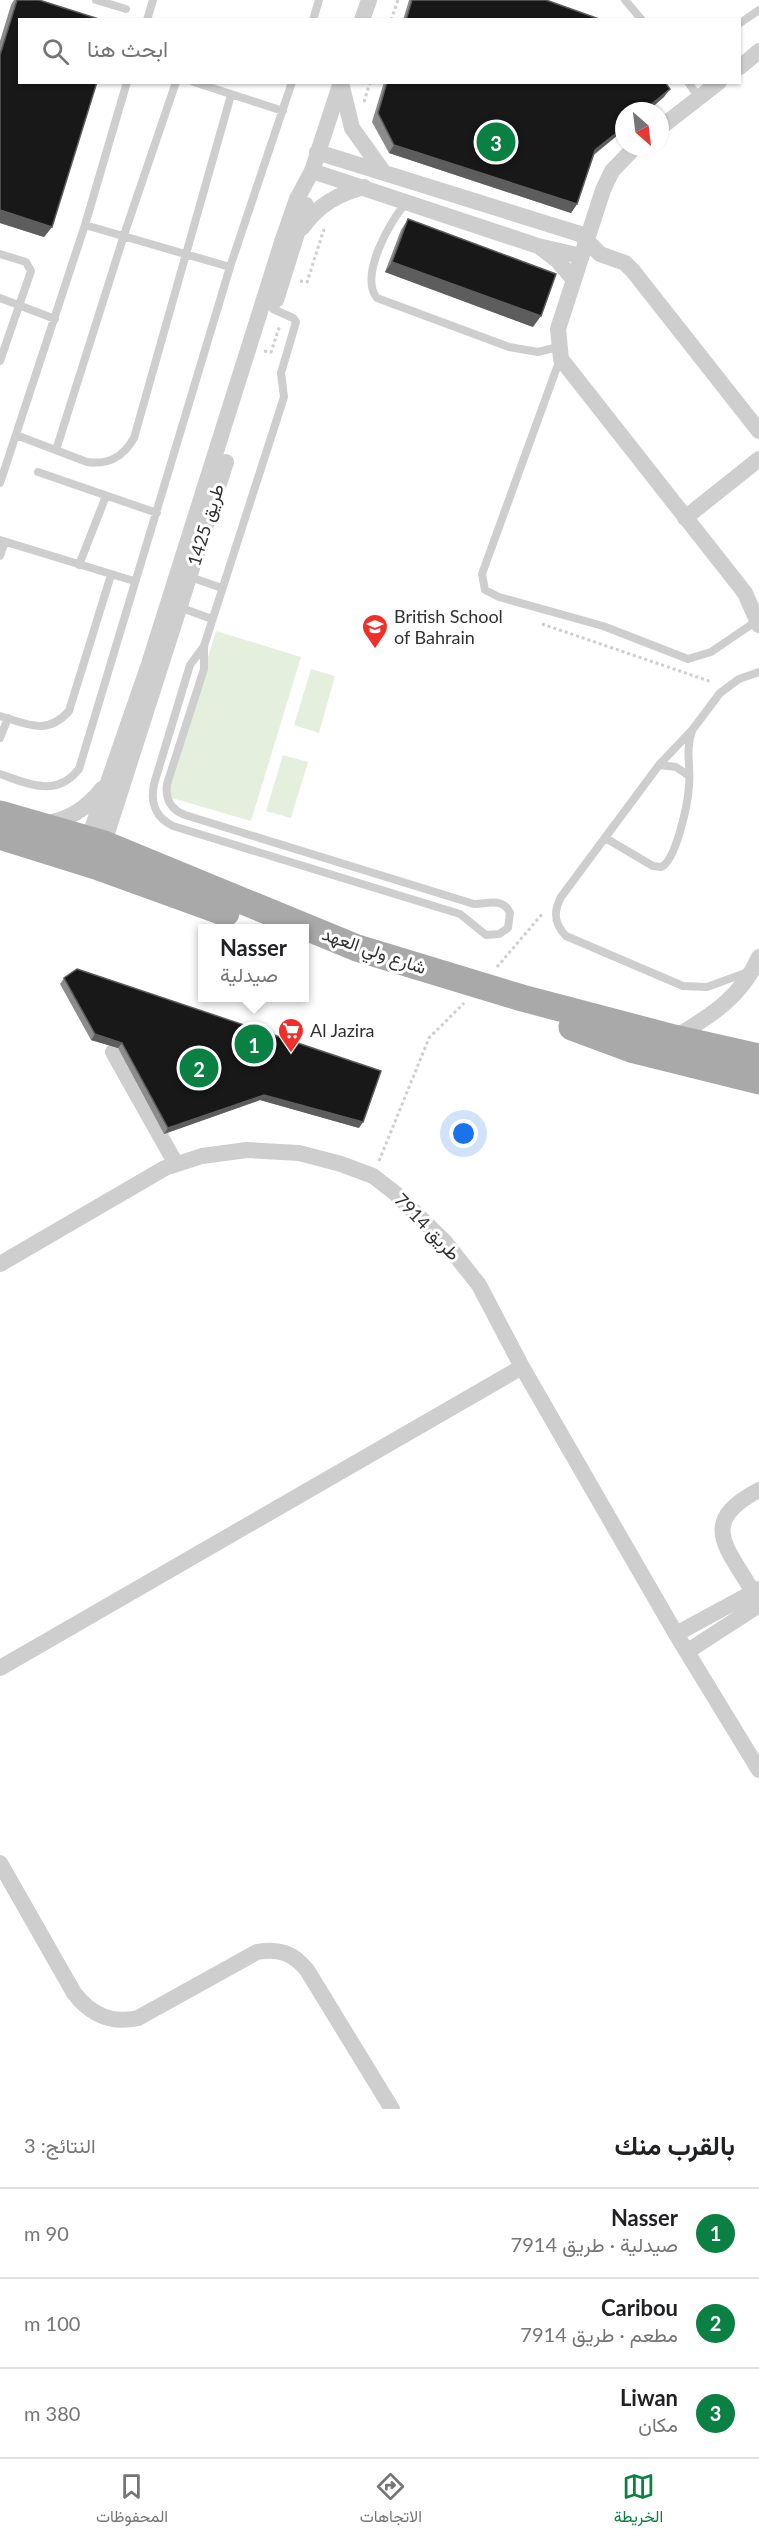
<!DOCTYPE html>
<html lang="ar">
<meta charset="utf-8">
<style>
body{margin:0;font-family:Lato,Vazirmatn,sans-serif;background:#f6f6f6;color:#202124;direction:rtl}
.compass{position:absolute;left:615px;top:102px;width:54px;height:54px;border-radius:50%;background:#fff;box-shadow:0 2px 4px #0004;rotate:152deg}
.you{position:absolute;left:464px;top:1134px;width:21px;height:21px;margin:-15px;border:4px solid #fff;border-radius:50%;background:#1a73e8;box-shadow:0 0 0 9px #1a73e833}
.badge{display:grid;place-items:center;width:39px;height:39px;border-radius:50%;background:#0b8043;color:#fff;font-size:20px;font-weight:700}
.pin{position:absolute;translate:-50% -50%;border:3px solid #fff;box-shadow:0 2px 6px #0006}
.popup{position:absolute;left:198px;top:924px;width:111px;height:78px;box-sizing:border-box;display:grid;place-content:center;border-radius:0px;background:#fff;filter:drop-shadow(0 2px 4px #0005);font-size:20px;white-space:nowrap;color:#757577}
.popup b{font-size:22px;color:#202124}
.popup::after{content:'';position:absolute;left:50%;top:100%;margin-left:-12px;border:12px solid transparent;border-top-color:#fff}
.list{margin:0;padding:0;list-style:none}
h2{display:flex;justify-content:space-between;align-items:center;height:78px;margin:0;padding:0 24px;font-size:26px}
h2 small{font-size:20px;font-weight:400;color:#757577}
.list li{display:grid;grid-template-columns:39px 1fr auto;gap:18px;align-items:center;box-sizing:border-box;height:90px;padding:0 24px;border-top:2px solid #e0e0e0}
.list b{display:block;font-size:22px;white-space:nowrap}
.list p{margin:0;font-size:20px;white-space:nowrap;color:#757577}
.list em{font-size:20px;font-style:normal;color:#757577}
.icon{flex:none;width:33px;height:33px;fill:none;stroke:currentColor;stroke-width:2;stroke-linecap:round;stroke-linejoin:round}
.map{position:relative;flex:none;width:759px;height:2109px;overflow:hidden;direction:ltr}
.search{position:absolute;background:#fff;box-shadow:0 2px 4px #0004;left:18px;right:18px;top:18px;height:66px;display:flex;align-items:center;gap:15px;box-sizing:border-box;padding:0 21px;border-radius:0px;color:#757577;font-size:22px}
.sheet{height:348px;background:#fff}
nav{display:flex;justify-content:space-around;align-items:center;box-sizing:border-box;height:84px;border-top:2px solid #e0e0e0;background:#fff;font-size:16px;color:#757577}
nav a{display:grid;justify-items:center;gap:3px}
nav .on{color:#0b8043}
.map>svg:first-child{display:block}
</style>
<div class="map">
<svg width="759" height="2109" viewBox="0 0 759 2109">
<rect width="100%" height="100%" fill="#fff"/>
<path fill="#e5efde" d="M216,631l85,26 -50,164 -86,-25z
M311,669l24,7 -16,57 -25,-8z
M283,755l25,7 -17,56 -25,-7z"/>
<g fill="none" stroke-linecap="round" stroke-linejoin="round">
<path stroke="#cecece" stroke-width="3" stroke-dasharray="3 3" stroke-linecap="butt" d="M391,20l7,-20
M364,102l6,-20
M300,281l7,1 17,-53
M264,351l7,1 9,-27
M542,624l170,58
M497,967l46,-54
M379,1161l50,-123 35,-35"/>
<path stroke="#cecece" stroke-width="8" d="M96,0l30,9
M625,0l17,20
M147,20l6,-20
M313,20l6,-20
M740,23l19,-13
M194,82l89,29
M688,82l11,16
M407,202c-17,18 -48,74 -30,96l132,49 29,5 20,-5
M85,225l145,42
M0,254l26,8 5,9 -31,90
M0,298l55,21
M560,359l-78,215 3,16 14,7 104,29 85,33 23,-7 47,-32
M16,435l71,27c22,3 36,-5 47,-24l97,-343
M56,450l68,-215 52,-153
M38,472l119,41
M0,483l85,-258 42,-143
M0,540l134,41
M0,556l5,-14
M79,565l27,-69
M187,576l35,12
M179,607l33,12
M204,646v23l-37,115c-2,15 4,26 18,31l289,89c14,0 29,-7 36,9l-2,15 -9,6 -13,1 -26,-21 -287,-88c-17,-8 -23,-23 -19,-42l36,-119z
M204,646l80,-249 -3,-24 15,-51 -3,-4 -20,-9
M0,716c27,8 47,20 69,-5l42,-136
M0,738l8,-20
M659,765l17,2 13,9
M0,774c29,10 56,24 79,-5l151,-502 62,-185
M607,839l46,27 8,1c15,-6 27,-64 28,-81 2,-19 -4,-36 3,-55
M748,972l-41,15 -24,-1 -117,-50c-12,-12 -13,-24 -5,-39l98,-132 34,-36 27,-36 19,-14 20,-7"/>
<path stroke="#cecece" stroke-width="16" d="M362,20l7,-20
M740,67l19,-16
M342,87l10,41 30,42
M660,128l59,-46
M635,147l-23,24 -9,19 -45,139 3,30 184,234 14,32
M317,152l263,82 20,20 25,9 8,8 126,160
M312,171l226,75 43,10
M302,228c16,-23 36,-34 62,-41
M541,248l17,13 16,19
M276,300l30,-95
M685,518l74,-59
M44,823c23,-1 44,-16 58,-34
M86,846l63,-182 133,-422 15,-43 15,-28 29,-89
M101,852l125,-390
M674,1038c36,-22 67,-40 85,-81
M113,1052l63,112
M0,1264l165,-96 37,-12 45,-6 52,3 42,11 32,12 22,17 50,49 34,43 43,82 154,267 83,136
M753,1592c-27,-46 -55,-70 6,-102
M676,1634l83,-45
M688,1651l71,-46
M0,1668l522,-301
M0,1863l74,130c17,22 37,31 64,25l119,-66c22,-4 36,1 50,18l85,139"/>
<path stroke="#a9a9a9" stroke-width="27" d="M0,814l104,30 253,104 165,50 152,40 85,19
M0,836l96,30 130,47
M572,1027l62,23 125,31"/>
</g>
<path fill="#8c8c8c" d="M14,0h25l13,227 -8,10 -44,-14v-182l11,-36z
M409,0h137l56,20h-199z
M384,82h281l-1,15 -40,14v19l-30,25 -17,49 -6,9 -182,-60 -17,-31z
M408,219l125,108 -148,-55 16,-42z
M64,978l295,150 -99,-28 -96,34 -46,-86 -27,-8 -31,-56z"/>
<path fill="#5d5d5d" d="M670,89l-6,8 -16,14h-5z
M624,127v3l-35,28 6,-8z
M394,145l183,59 -6,9 -182,-60z
M0,210l52,17 -8,10 -44,-14z
M392,262l149,54 -8,11 -148,-55z
M95,1034l27,9 -4,5 -27,-8z
M264,1095l99,27 -4,6 -99,-28 -96,34 4,-6z"/>
<path fill="#181818" stroke="#5d5d5d" stroke-width="1.5" d="M17,0h22l63,20h-82v62h77l-45,145 -52,-17v-155z
M412,0h134l56,20h-196z
M387,82h278l5,7 -27,22h-19v16l-29,23 -18,54 -183,-59 -16,-32z
M408,219l148,55 -15,42 -149,-54z
M77,969l304,102 -18,51 -99,-27 -96,33 -46,-85 -27,-9 -31,-56z"/>
<defs>
<symbol id="school-pin" viewBox="-11 -11 22 30"><path d="M0 17L-7.5 6A9.5 9.5 0 1 1 7.5 6Z" fill="#f32d28" stroke="#fff"/><path d="M0-5L7-2L0 1L-7-2ZM-4 1L0 2.5L4 1V4Q0 6-4 4Z" fill="#fff"/></symbol>
<symbol id="supermarket-pin" viewBox="-11 -11 22 30"><path d="M0 17L-7.5 6A9.5 9.5 0 1 1 7.5 6Z" fill="#f32d28" stroke="#fff"/><path d="M-6-5.5h2.5l.6 2H6L4.5 2H-2.5L-4.4-4H-6ZM-1.5 3.2a1.3 1.3 0 1 0 .1 0ZM3 3.2a1.3 1.3 0 1 0 .1 0Z" fill="#fff"/></symbol>
</defs>
<g fill-rule="evenodd">
<use href="#school-pin" x="360" y="612" width="30" height="40"/>
<use href="#supermarket-pin" x="276" y="1016" width="30" height="40"/>
</g>
<g text-anchor="middle" stroke-width="6" stroke-linejoin="round" paint-order="stroke">
<g font-size="18" fill="#313131" stroke="#fff">
<text transform="translate(206 525) rotate(-73)" y="6">طريق 1425</text>
<text transform="translate(374 951) rotate(19)" y="6">شارع ولي العهد</text>
<text transform="translate(427 1227) rotate(46)" y="6">طريق 7914</text>
</g>
<g font-size="18" fill="#313131" stroke="#fff" text-anchor="start">
<text x="394" y="623">British School<tspan x="394" dy="21">of Bahrain</tspan></text>
<text x="310" y="1037">Al Jazira</text>
</g>
</g>
</svg>
<svg class="compass" viewBox="-18 -18 36 36"><path d="M0-13l5 13h-10z" fill="#e53935"/><path d="M0 13l5-13h-10z" fill="#757577"/></svg>
<div class="you"></div>
<div class="pin badge" style="left:254px;top:1044px">1</div>
<div class="popup"><b>Nasser</b>صيدلية</div>
<div class="pin badge" style="left:199px;top:1068px">2</div>
<div class="pin badge" style="left:496px;top:142px">3</div>
<div class="search"><svg class="icon" aria-label="search" viewBox="0 0 24 24"><circle cx="10" cy="10" r="6"/><path d="M15 15l6 6"/></svg>ابحث هنا</div>
</div>
<section class="sheet">
<h2>بالقرب منك<small>النتائج: 3</small></h2>
<ul class="list">
<li><span class="badge">1</span><div><b>Nasser</b><p>صيدلية · طريق 7914</p></div><em>90 m</em></li>
<li><span class="badge">2</span><div><b>Caribou</b><p>مطعم · طريق 7914</p></div><em>100 m</em></li>
<li><span class="badge">3</span><div><b>Liwan</b><p>مكان</p></div><em>380 m</em></li>
</ul>
</section>
<nav>
<a class="on"><svg class="icon" aria-label="map" viewBox="0 0 24 24"><path d="M3 6l6-2 6 2 6-2v14l-6 2-6-2-6 2zM9 4v14M15 6v14"/></svg>الخريطة</a>
<a><svg class="icon" aria-label="directions" viewBox="0 0 24 24"><path d="M12 3l9 9-9 9-9-9zM9 14v-3h6M13 9l2 2-2 2"/></svg>الاتجاهات</a>
<a><svg class="icon" aria-label="saved" viewBox="0 0 24 24"><path d="M7 4h10v16l-5-4-5 4z"/></svg>المحفوظات</a>
</nav>
